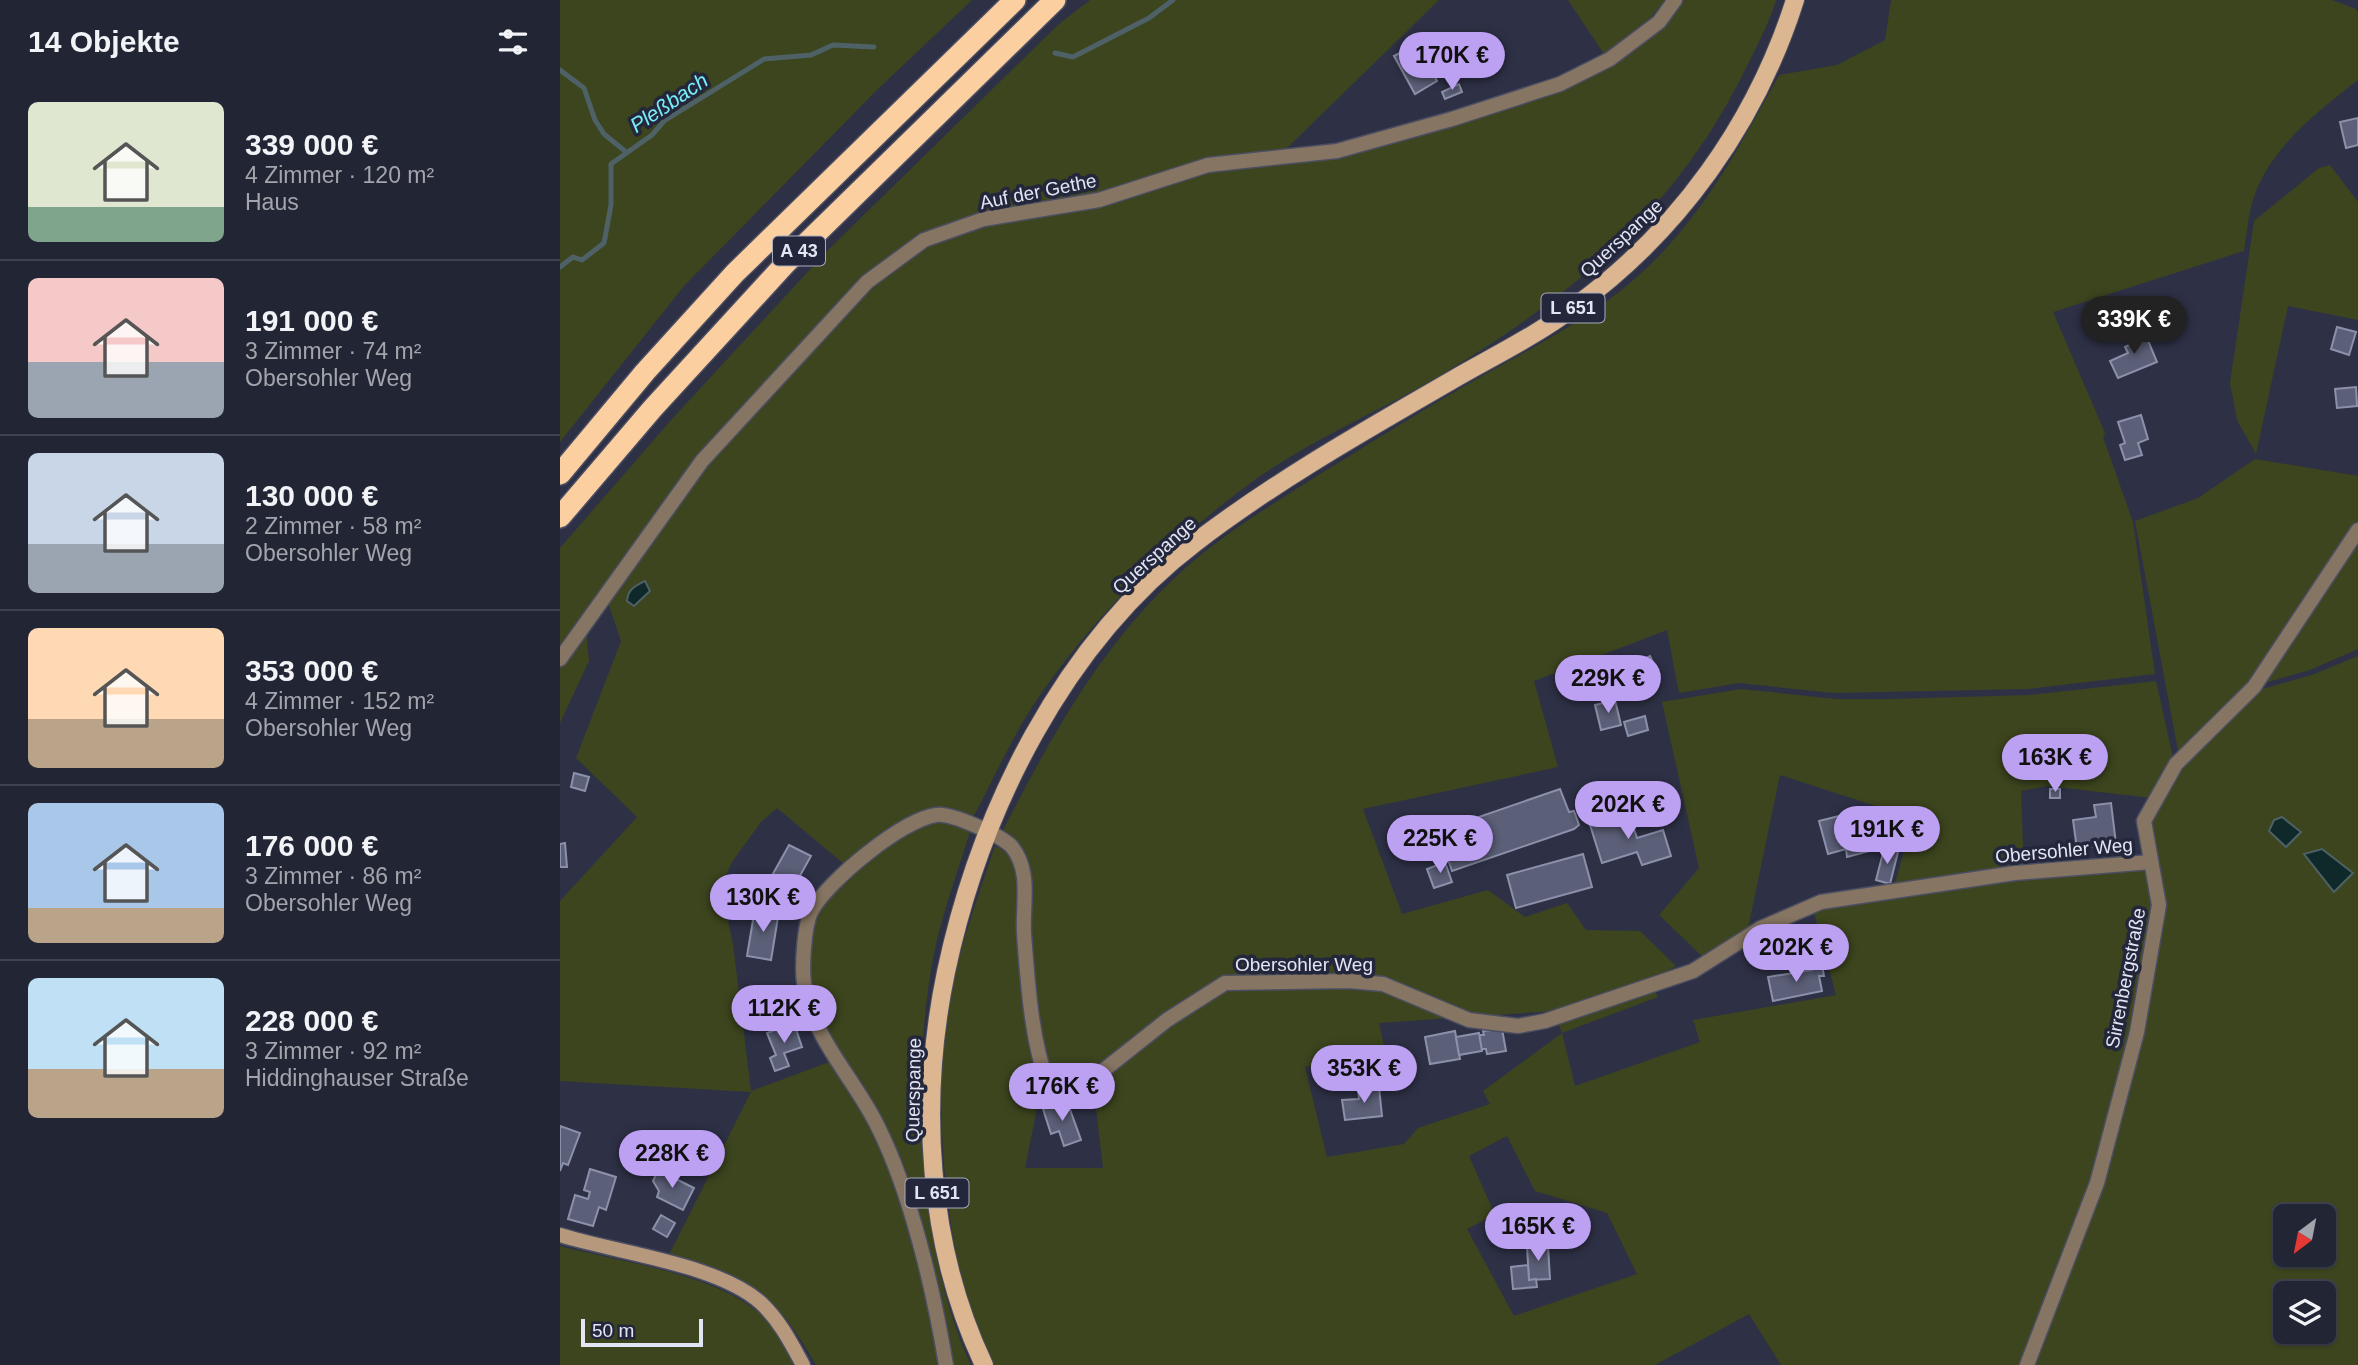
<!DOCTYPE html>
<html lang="de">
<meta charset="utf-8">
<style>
:root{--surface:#222534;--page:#2e3140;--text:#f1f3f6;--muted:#a2a5ac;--line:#3f424f;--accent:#bca0f2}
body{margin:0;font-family:Helvetica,sans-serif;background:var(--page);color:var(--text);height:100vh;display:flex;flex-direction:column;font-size:26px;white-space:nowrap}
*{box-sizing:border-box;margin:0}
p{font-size:23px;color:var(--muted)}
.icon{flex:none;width:38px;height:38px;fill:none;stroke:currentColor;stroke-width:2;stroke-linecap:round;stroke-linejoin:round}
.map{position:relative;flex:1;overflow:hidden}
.sheet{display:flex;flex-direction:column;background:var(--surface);width:560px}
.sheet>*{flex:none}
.needle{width:46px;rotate:212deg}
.buttons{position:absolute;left:1713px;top:1204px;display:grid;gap:14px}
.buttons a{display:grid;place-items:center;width:63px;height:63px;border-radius:10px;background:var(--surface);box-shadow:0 2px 5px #0004,0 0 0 2px var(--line);font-size:35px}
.scale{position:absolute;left:21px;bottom:18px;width:122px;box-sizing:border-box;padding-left:7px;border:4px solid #e2e5f3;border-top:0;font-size:19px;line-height:24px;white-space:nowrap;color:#e2e5f3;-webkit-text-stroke:5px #24273b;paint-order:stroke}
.price{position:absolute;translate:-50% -60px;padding:0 16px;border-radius:24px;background:var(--accent);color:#111;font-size:23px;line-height:46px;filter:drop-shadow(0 2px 4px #0008)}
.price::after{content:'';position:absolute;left:50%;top:42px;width:21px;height:16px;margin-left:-10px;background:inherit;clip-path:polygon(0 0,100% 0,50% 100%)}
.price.on{background:#222;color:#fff}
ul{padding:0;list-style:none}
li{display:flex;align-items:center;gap:21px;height:175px;padding:0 28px}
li+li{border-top:2px solid var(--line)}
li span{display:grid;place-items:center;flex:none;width:196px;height:140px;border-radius:10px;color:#555}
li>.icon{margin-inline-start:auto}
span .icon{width:84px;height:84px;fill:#fffc;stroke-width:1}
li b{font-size:30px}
h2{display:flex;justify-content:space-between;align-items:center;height:84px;padding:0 28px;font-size:30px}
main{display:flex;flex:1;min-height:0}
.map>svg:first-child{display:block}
.green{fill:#3c451e;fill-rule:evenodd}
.water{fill:#0f282a;stroke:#4e6166;stroke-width:2}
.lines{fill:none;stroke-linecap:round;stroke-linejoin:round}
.stream{stroke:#4e6166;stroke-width:5}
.building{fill:#5b5f77;stroke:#8c91ab;stroke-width:2}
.street-casing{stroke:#4b4e62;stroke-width:17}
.secondary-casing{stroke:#4b4e62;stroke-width:17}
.primary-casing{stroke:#4b4e62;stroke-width:20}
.highway-casing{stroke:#4b4e62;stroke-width:24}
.street{stroke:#867562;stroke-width:14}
.secondary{stroke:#b6997c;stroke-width:14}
.primary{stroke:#dbb690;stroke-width:18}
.highway{stroke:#fccfa1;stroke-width:21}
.labels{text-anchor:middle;stroke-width:7;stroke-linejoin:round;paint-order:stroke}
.shield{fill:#24273b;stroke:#a9acbc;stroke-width:2}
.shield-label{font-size:18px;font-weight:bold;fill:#e2e5f3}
.street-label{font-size:19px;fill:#e2e5f3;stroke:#24273b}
.water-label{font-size:21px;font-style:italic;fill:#77eef7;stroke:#24273b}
</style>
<main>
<section class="sheet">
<h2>14 Objekte<svg class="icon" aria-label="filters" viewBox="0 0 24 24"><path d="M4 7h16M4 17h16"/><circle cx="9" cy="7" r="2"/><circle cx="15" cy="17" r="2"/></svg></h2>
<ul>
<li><span style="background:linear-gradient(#dfe7d0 75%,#7fa58c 0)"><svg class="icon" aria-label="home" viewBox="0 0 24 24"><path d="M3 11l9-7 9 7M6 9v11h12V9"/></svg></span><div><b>339 000 €</b><p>4 Zimmer · 120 m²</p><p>Haus</p></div></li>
<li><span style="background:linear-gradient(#f6c9c9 60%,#9aa5b1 0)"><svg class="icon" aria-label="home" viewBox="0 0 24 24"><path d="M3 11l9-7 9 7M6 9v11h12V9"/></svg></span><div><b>191 000 €</b><p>3 Zimmer · 74 m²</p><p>Obersohler Weg</p></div></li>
<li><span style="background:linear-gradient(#c9d6e8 65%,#9aa5b1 0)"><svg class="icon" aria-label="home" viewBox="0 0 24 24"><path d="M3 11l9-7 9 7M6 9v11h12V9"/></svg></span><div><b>130 000 €</b><p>2 Zimmer · 58 m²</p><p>Obersohler Weg</p></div></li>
<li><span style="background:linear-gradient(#ffd9b3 65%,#b9a48a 0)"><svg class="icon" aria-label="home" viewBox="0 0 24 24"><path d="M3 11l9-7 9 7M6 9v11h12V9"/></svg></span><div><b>353 000 €</b><p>4 Zimmer · 152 m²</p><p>Obersohler Weg</p></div></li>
<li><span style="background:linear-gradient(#a9c7e8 75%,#b9a48a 0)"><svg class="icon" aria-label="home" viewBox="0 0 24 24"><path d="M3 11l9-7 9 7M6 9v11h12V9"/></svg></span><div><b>176 000 €</b><p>3 Zimmer · 86 m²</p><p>Obersohler Weg</p></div></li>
<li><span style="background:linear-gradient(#bfe0f5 65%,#b9a48a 0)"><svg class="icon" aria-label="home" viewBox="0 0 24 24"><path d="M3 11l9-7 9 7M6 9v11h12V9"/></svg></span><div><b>228 000 €</b><p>3 Zimmer · 92 m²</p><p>Hiddinghauser Straße</p></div></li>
</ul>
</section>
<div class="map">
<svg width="1798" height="1365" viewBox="0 0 1798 1365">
<rect width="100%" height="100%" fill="#2e3146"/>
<g class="green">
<polygon points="0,0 412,0 318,89 124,286 0,442"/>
<polygon points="530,0 879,0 723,152 359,236 159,437 25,617 29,661 0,723 0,548 112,419 266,252 499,24"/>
<polygon points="1008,0 1105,0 1091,17 1044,54"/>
<path d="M1120,0h96c-8,27 -22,51 -34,76 -68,135 -173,223 -301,299 -66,39 -139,68 -200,115 -81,62 -147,126 -205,211 -25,37 -43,80 -65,120l-21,-12 -36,10 -70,45 -67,-56 -16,14 -29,40 -11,25 12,57 18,147 81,-30 43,65 23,54 45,185h-127c-43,-74 -64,-89 -147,-110l82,-163 -191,-11v-180l77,-84 -61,-59 45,-117 -14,-41 99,-136 97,-108 70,-69 54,-42 58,-22 224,-55 129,-14 222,-67z"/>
<path d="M1331,0h441l24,9 2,5v66c-40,31 -87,67 -104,117 -6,17 -7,37 -10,54l-191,61 52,121 -2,4 30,85 22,152 -127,15 -195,4 -94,-10 -60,10 -12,-63 -133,51 24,86 -195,42 39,105 86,-24 37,27 42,-14 19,27 54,1 36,35 -26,17 8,14 -96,36 13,53 125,-44 -7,-22 143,-25 -23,-86 98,-12 9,-9 230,-24 14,40 -17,-84 30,-51 82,-79 53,-15 46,-19v709h-577l-32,-51 -94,51h-665c-35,-81 -47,-173 -49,-261 0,-19 -3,-39 0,-58 8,-69 32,-135 54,-200 21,9 22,23 26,44l21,193 -17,85h78l-10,-85 -44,-1 -9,-35 -13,-117 3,-43 -5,-34 -24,-19c49,-95 99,-188 179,-261 41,-38 90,-67 137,-97 55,-34 110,-69 167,-101 50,-28 102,-55 146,-92 67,-56 108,-133 149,-208l58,-10 48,-25zM994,1011l8,22 -79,58 7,13 -72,24 -14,16 -77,13 -22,-90 80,-17 -6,-27zM947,1136l28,55 72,22 30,61 -123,42 -47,-87 28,-14 -26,-59zM1726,1216h38v39h-38zM1726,1293h38v39h-38z"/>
<polygon points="1770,165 1798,202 1798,320 1728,306 1696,454 1677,420 1670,383 1694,221 1759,168"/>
<polygon points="1695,459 1798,476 1798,525 1691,685 1619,756 1575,521 1638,498"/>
<polygon points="1798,539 1798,649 1750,670 1701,684"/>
<polygon points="1596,681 1614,762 1592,798 1487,786 1461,791 1464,870 1334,887 1353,818 1220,775 1187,933 1145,959 1099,915 1139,868 1102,702 1181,689 1276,699 1332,699 1470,695"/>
<path d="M388,817l23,11c-11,37 -25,74 -34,112 -28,123 -20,310 34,425h-19l-48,-190 -80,-143 -15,-44 -1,-31 6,-46 35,-38 65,-43z"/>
<path d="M0,1246c60,16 144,26 193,62 20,15 30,36 40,57h-233z"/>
</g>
<g class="water">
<path d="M85,581l5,10 -16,15 -7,-5c1,-12 8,-15 18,-20z"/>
<polygon points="1722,817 1741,832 1726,847 1709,831 1714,820"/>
<polygon points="1762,849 1793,873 1774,892 1744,854"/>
</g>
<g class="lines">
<g class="stream">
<polyline points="495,53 513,57 589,18 613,0"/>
<polyline points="0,70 24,88 35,120 44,134 66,152"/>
<polyline points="0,267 13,257 22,260 44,243 51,205 51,164 92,135 104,121 204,59 251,55 273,45 314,47"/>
</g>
</g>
<g class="building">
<polygon points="857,44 877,81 855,94 834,56"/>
<polygon points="899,84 902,92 885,99 882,92"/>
<polygon points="1798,118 1798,145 1786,148 1780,122"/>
<polygon points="1777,327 1796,332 1789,355 1771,349"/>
<polygon points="1580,331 1583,340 1587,338 1597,362 1558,378 1550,361 1568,353 1565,347 1571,344 1568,337"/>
<polygon points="1796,387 1797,406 1777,408 1775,389"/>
<polygon points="1581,415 1588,439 1578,443 1582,455 1565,460 1560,445 1565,443 1558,422"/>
<polygon points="1090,656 1096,669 1080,676 1078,671 1070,675 1067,667"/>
<polygon points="1055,700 1061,725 1041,730 1035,705"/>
<polygon points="1085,716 1088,730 1068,736 1064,722"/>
<polygon points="14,773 29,777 25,791 11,787"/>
<polygon points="1000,789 1009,812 1014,811 1019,825 1014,829 892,871 878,831"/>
<rect x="1490" y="789" width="10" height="9"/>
<polygon points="1551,803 1556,844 1517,849 1513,820 1536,817 1534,805"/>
<polygon points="1069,813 1077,838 1103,830 1111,856 1082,865 1077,852 1042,863 1030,825"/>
<polygon points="1287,814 1289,822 1309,817 1317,849 1287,857 1286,849 1268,854 1259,821"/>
<polygon points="5,843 7,867 0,867 0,844"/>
<polygon points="229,845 251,856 227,899 205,888"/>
<polygon points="1324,849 1338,852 1330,884 1316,880"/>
<polygon points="1023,854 1032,887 956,908 947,875"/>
<polygon points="885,862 892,882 874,888 867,869"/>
<polygon points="179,902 190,904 188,913 178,911"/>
<polygon points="195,908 219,911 211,960 187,956"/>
<polygon points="1262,965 1264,976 1259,976 1262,991 1213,1001 1208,977 1252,970 1251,967"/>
<polygon points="238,996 244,1015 233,1018 228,999"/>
<polygon points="234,1023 242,1047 224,1053 229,1066 215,1071 210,1058 216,1055 207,1033"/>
<polygon points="942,1029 946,1051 927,1054 926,1049 921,1049 919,1035 924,1035 923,1031"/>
<polygon points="895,1031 900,1059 870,1064 865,1037"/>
<polygon points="919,1033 922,1051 899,1055 896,1037"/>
<polygon points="815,1066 817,1082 802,1084 800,1068"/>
<polygon points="819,1087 822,1116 785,1120 782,1100 799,1099 798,1089"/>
<polygon points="507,1101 521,1140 504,1146 499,1131 491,1134 483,1109"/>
<polygon points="0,1126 20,1133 8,1165 3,1163 0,1171"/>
<polygon points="30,1169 56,1177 46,1210 39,1207 33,1226 8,1219 15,1195 28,1199 30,1192 24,1190"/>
<polygon points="98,1170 134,1188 123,1210 97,1197 99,1191 93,1181"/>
<polygon points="101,1215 115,1223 107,1237 93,1229"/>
<polygon points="988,1246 990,1279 969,1280 967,1247"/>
<polygon points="968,1265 969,1280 976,1279 977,1287 953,1289 951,1267"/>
</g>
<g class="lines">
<defs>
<g id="street">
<polyline points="0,659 142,461 307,282 364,240 424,219 539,200 648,165 777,151 892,119 1000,84 1050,59 1099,22 1115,0"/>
<path d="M386,1365c-12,-73 -35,-172 -68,-238 -23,-48 -63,-85 -73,-139 -4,-16 -1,-64 7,-78 17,-30 90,-90 124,-95 15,-3 66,21 76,32 20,25 10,59 12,87 4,51 7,104 24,151h37l82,-65 58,-37 123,-2 35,3 86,36 49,6 27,-5 148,-50 68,-43 60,-26 194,-29 136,-11"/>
<polyline points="1467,1365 1537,1183 1577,1032 1599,905 1584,821 1616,764 1694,687 1798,530"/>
</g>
<path id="secondary" d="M0,1235c57,18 158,29 201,68 19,18 30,40 42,62"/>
<path id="primary" d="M424,1365c-57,-120 -65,-264 -38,-393 34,-161 117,-329 250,-430 81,-62 170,-112 258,-163 40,-23 83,-44 120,-72 104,-75 182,-184 221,-307"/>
<g id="highway">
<polyline points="0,474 85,372 175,273 455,0"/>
<polyline points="0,517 93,408 226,263 495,0"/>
</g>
</defs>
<use href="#street" class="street-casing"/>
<use href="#secondary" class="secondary-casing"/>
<use href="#primary" class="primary-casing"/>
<use href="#highway" class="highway-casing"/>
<use href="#street" class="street"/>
<use href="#secondary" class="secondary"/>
<use href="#primary" class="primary"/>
<use href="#highway" class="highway"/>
</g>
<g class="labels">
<g class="shield">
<rect x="213" y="236.5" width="52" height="29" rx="5"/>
<rect x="981.5" y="293.5" width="63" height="29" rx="5"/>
<rect x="345.5" y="1178.5" width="63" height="29" rx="5"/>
</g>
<g class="shield-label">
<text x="239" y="257">A 43</text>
<text x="1013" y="314">L 651</text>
<text x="377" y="1199">L 651</text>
</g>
<g class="street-label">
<text transform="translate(478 191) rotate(-11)" y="7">Auf der Gethe</text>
<text transform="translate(1061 238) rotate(-43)" y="7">Querspange</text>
<text transform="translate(594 555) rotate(-42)" y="7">Querspange</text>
<text transform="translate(1504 850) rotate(-5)" y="7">Obersohler Weg</text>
<text x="744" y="971">Obersohler Weg</text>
<text transform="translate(1565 978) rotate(-79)" y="7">Sirrenbergstraße</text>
<text transform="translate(353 1090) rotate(-89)" y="7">Querspange</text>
</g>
<g class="water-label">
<text transform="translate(109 103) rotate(-34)" y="7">Pleßbach</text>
</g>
</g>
</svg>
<div class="buttons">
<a><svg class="needle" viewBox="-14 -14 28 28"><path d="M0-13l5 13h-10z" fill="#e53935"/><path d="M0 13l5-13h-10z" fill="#a2a5ac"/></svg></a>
<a><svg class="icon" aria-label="layers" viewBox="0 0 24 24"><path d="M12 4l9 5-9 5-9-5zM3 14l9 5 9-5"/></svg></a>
</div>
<div class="scale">50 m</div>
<b class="price" style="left:892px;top:92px">170K €</b>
<b class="price on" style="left:1574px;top:356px">339K €</b>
<b class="price" style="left:1048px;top:715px">229K €</b>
<b class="price" style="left:1495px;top:794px">163K €</b>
<b class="price" style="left:1068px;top:841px">202K €</b>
<b class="price" style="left:1327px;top:866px">191K €</b>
<b class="price" style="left:880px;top:875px">225K €</b>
<b class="price" style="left:203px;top:934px">130K €</b>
<b class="price" style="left:1236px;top:984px">202K €</b>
<b class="price" style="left:224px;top:1045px">112K €</b>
<b class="price" style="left:804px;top:1105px">353K €</b>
<b class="price" style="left:502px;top:1123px">176K €</b>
<b class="price" style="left:112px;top:1190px">228K €</b>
<b class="price" style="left:978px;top:1263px">165K €</b>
</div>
</main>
